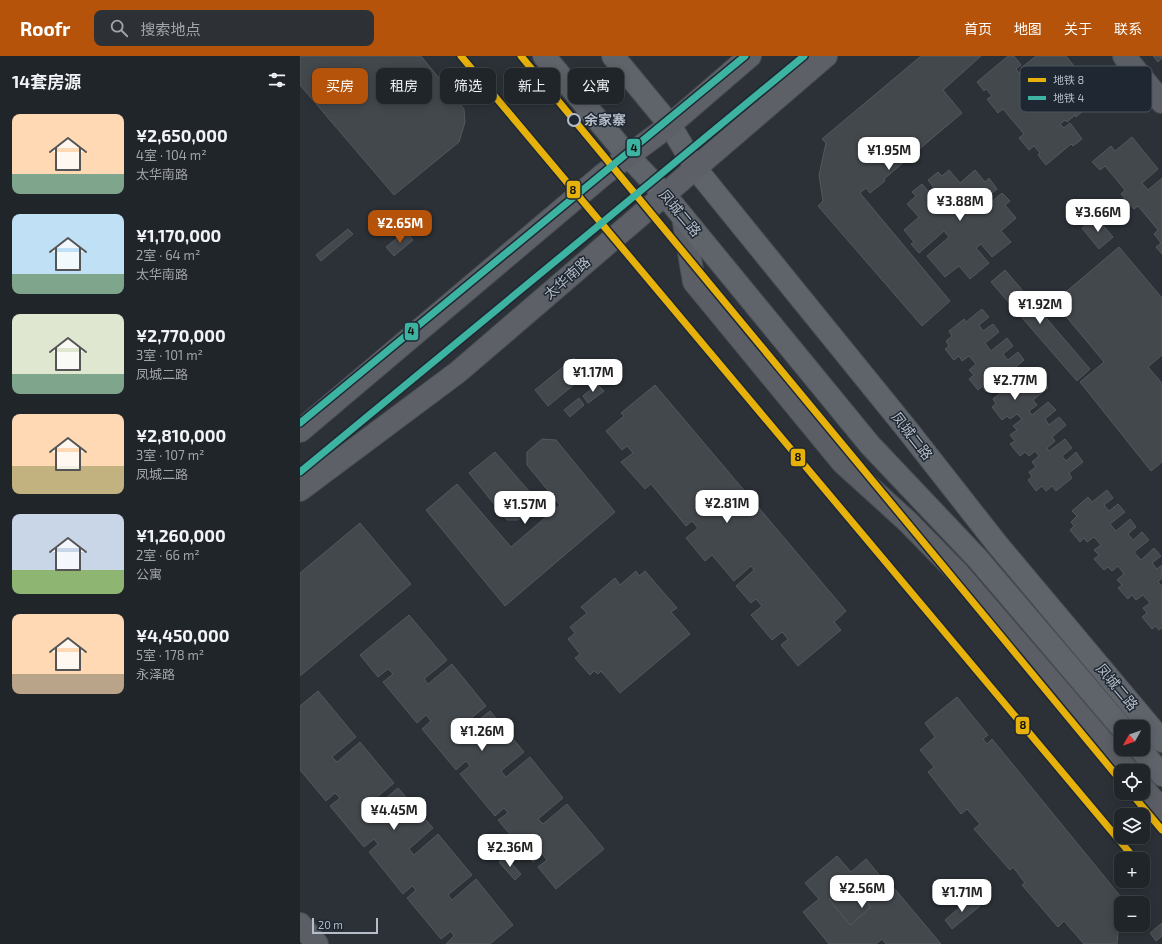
<!DOCTYPE html>
<html lang="zh">
<meta charset="utf-8">
<style>
:root{--surface:#202529;--page:#2d3135;--text:#f1f3f6;--muted:#a2a5a8;--line:#3d4246;--accent:#b45309}
body{margin:0;font-family:"Exo 2","Noto Sans SC",sans-serif;background:var(--page);color:var(--text);height:100vh;display:flex;flex-direction:column;font-size:15px;white-space:nowrap}
*{box-sizing:border-box;margin:0}
p{font-size:13px;color:var(--muted)}
.icon{flex:none;width:22px;height:22px;fill:none;stroke:currentColor;stroke-width:2;stroke-linecap:round;stroke-linejoin:round}
.map{position:relative;flex:1;overflow:hidden}
.drawer{display:flex;flex-direction:column;background:var(--surface);width:300px}
.drawer>*{flex:none}
.hud{position:absolute;left:12px;top:12px;width:380px;height:36px;display:flex;gap:8px}
.needle{width:26px;rotate:230deg}
.tools{position:absolute;left:814px;top:664px;display:grid;gap:8px}
.tools a{display:grid;place-items:center;width:36px;height:36px;border-radius:8px;background:var(--surface);box-shadow:0 2px 10px #0003,0 0 0 1px var(--line);font-size:20px}
.scale{position:absolute;left:12px;bottom:10px;width:66px;box-sizing:border-box;padding-left:4px;border:2px solid #b5bdc8;border-top:0;font-size:11px;line-height:14px;white-space:nowrap;color:#b5bdc8;-webkit-text-stroke:3px #1e2732;paint-order:stroke}
.price{position:absolute;translate:-50% -34px;padding:0 9px;border-radius:8px;background:#fff;color:#222;font-size:13px;line-height:26px;filter:drop-shadow(0 1px 2px #0008)}
.price::after{content:'';position:absolute;left:50%;top:24px;width:12px;height:9px;margin-left:-6px;background:inherit;clip-path:polygon(0 0,100% 0,50% 100%)}
.price.current{background:var(--accent);color:#fff}
ul{padding:0;list-style:none}
li{display:flex;align-items:center;gap:12px;height:100px;padding:0 12px}
li span{display:grid;place-items:center;flex:none;width:112px;height:80px;border-radius:8px;color:#555}
li>.icon{margin-inline-start:auto}
span .icon{width:48px;height:48px;fill:#fffc;stroke-width:1}
li b{font-size:17px}
h2{display:flex;justify-content:space-between;align-items:center;height:48px;padding:0 12px;font-size:17px}
.tag{padding:0 14px;border-radius:8px;background:var(--surface);box-shadow:0 2px 10px #0003,0 0 0 1px var(--line);font-size:14px;line-height:36px}
.tag.current{background:var(--accent);color:#fff}
header{display:flex;align-items:center;gap:24px;box-sizing:border-box;height:56px;padding:0 20px;background:var(--accent);color:#fff}
header strong{font-size:19px}
nav{display:flex;gap:22px;margin-inline-start:auto;font-size:14px}
.search{width:280px;height:36px;background:var(--page);display:flex;align-items:center;gap:10px;box-sizing:border-box;padding:0 14px;border-radius:8px;color:var(--muted);font-size:15px}
main{display:flex;flex:1;min-height:0}
.map>svg:first-child{display:block}
.building{fill:#43484d;stroke:#53585f;fill-rule:evenodd}
.lines{fill:none;stroke-linecap:round;stroke-linejoin:round}
.minor-casing{stroke:#484d52;stroke-width:24}
.secondary-casing{stroke:#484d52;stroke-width:24}
.primary-casing{stroke:#484d54;stroke-width:24}
.minor{stroke:#5b5f65;stroke-width:22}
.secondary{stroke:#5f636a;stroke-width:22}
.primary{stroke:#5d6167;stroke-width:22}
.metro-1-casing{stroke:#1e2732;stroke-width:10}
.metro-2-casing{stroke:#1e2732;stroke-width:10}
.metro-1{stroke:#e6b10b;stroke-width:7}
.metro-2{stroke:#3db3a2;stroke-width:7}
.stop-dot{fill:#1e2732;stroke:#b5bdc8;stroke-width:2}
.labels{text-anchor:middle;stroke-width:3;stroke-linejoin:round;paint-order:stroke}
.stop-label{font-size:14px;font-weight:bold;fill:#b5bdc8;stroke:#1e2732;text-anchor:start}
.street-label{font-size:14px;fill:#b5bdc8;stroke:#1e2732}
.key{fill:#1e2732;stroke:#4b545f;stroke-width:1}
.key-label{font-size:11px;fill:#b5bdc8}
.line-badge{stroke:#1e2732;stroke-width:1.5}
.pale-badge-label{font-size:11px;text-anchor:middle;font-weight:bold;fill:#111}
</style>
<header>
<strong>Roofr</strong>
<div class="search"><svg class="icon" aria-label="search" viewBox="0 0 24 24"><circle cx="10" cy="10" r="6"/><path d="M15 15l6 6"/></svg>搜索地点</div>
<nav><a>首页</a><a>地图</a><a>关于</a><a>联系</a></nav>
</header>
<main>
<section class="drawer">
<h2>14套房源<svg class="icon" aria-label="filters" viewBox="0 0 24 24"><path d="M4 7h16M4 17h16"/><circle cx="9" cy="7" r="2"/><circle cx="15" cy="17" r="2"/></svg></h2>
<ul>
<li><span style="background:linear-gradient(#ffd9b3 75%,#7fa58c 0)"><svg class="icon" aria-label="home" viewBox="0 0 24 24"><path d="M3 11l9-7 9 7M6 9v11h12V9"/></svg></span><div><b>¥2,650,000</b><p>4室 · 104 m²</p><p>太华南路</p></div></li>
<li><span style="background:linear-gradient(#bfe0f5 75%,#7fa58c 0)"><svg class="icon" aria-label="home" viewBox="0 0 24 24"><path d="M3 11l9-7 9 7M6 9v11h12V9"/></svg></span><div><b>¥1,170,000</b><p>2室 · 64 m²</p><p>太华南路</p></div></li>
<li><span style="background:linear-gradient(#dfe7d0 75%,#7fa58c 0)"><svg class="icon" aria-label="home" viewBox="0 0 24 24"><path d="M3 11l9-7 9 7M6 9v11h12V9"/></svg></span><div><b>¥2,770,000</b><p>3室 · 101 m²</p><p>凤城二路</p></div></li>
<li><span style="background:linear-gradient(#ffd9b3 65%,#c2b280 0)"><svg class="icon" aria-label="home" viewBox="0 0 24 24"><path d="M3 11l9-7 9 7M6 9v11h12V9"/></svg></span><div><b>¥2,810,000</b><p>3室 · 107 m²</p><p>凤城二路</p></div></li>
<li><span style="background:linear-gradient(#c9d6e8 70%,#8fb573 0)"><svg class="icon" aria-label="home" viewBox="0 0 24 24"><path d="M3 11l9-7 9 7M6 9v11h12V9"/></svg></span><div><b>¥1,260,000</b><p>2室 · 66 m²</p><p>公寓</p></div></li>
<li><span style="background:linear-gradient(#ffd9b3 75%,#b9a48a 0)"><svg class="icon" aria-label="home" viewBox="0 0 24 24"><path d="M3 11l9-7 9 7M6 9v11h12V9"/></svg></span><div><b>¥4,450,000</b><p>5室 · 178 m²</p><p>永泽路</p></div></li>
</ul>
</section>
<div class="map">
<svg width="862" height="888" viewBox="0 0 862 888">
<rect width="100%" height="100%" fill="#2b3137"/>
<g class="building">
<polygon points="0,0 121,0 164,53 165,66 159,86 94,139 0,29"/>
<polygon points="621,0 681,0 643,34 662,57 584,123 585,125 570,137 566,132 560,137 650,245 622,270 518,150 523,145 519,119 526,87 522,83"/>
<polygon points="708,0 714,0 721,9 716,13 719,17 723,14 721,12 736,0 766,0 774,10 752,27 759,35 781,16 802,42 793,50 791,48 776,61 775,59 767,66 765,64 760,68 764,72 770,67 782,83 773,90 771,88 746,109 738,99 740,97 734,90 729,94 719,82 724,78 703,53 698,57 687,43 692,40 686,33 684,35 677,26"/>
<polygon points="853,0 862,0 862,2 858,6"/>
<polygon points="832,81 858,113 842,127 848,134 862,122 862,198 856,191 861,187 854,178 858,174 838,150 834,153 821,138 825,134 805,110 800,114 792,106 811,90 815,95"/>
<polygon points="649,114 660,127 675,114 685,126 689,122 697,133 672,154 676,159 702,137 710,145 705,149 716,162 701,175 711,186 692,201 681,188 676,192 689,207 670,223 659,210 645,221 627,200 649,181 644,175 619,197 611,188 614,186 604,174 619,161 607,148 616,140 612,136 622,128 637,146 642,142 628,124 638,116 642,120"/>
<polygon points="796,161 813,181 799,193 782,172"/>
<polygon points="48,173 53,178 21,205 16,199"/>
<polygon points="106,175 113,184 94,200 86,191"/>
<polygon points="819,191 862,242 862,299 848,311 862,327 862,406 851,415 780,326 804,306 754,246"/>
<polygon points="705,214 790,313 777,325 691,226"/>
<polygon points="682,253 689,261 679,269 683,275 693,268 699,276 685,287 691,295 707,282 713,290 703,298 708,304 718,296 724,304 709,317 715,324 730,311 736,319 726,327 731,333 742,325 748,332 733,344 737,349 729,355 732,359 748,346 756,354 745,363 749,369 759,361 766,369 752,381 755,385 747,392 749,395 765,383 772,392 762,400 766,405 776,396 783,406 769,417 772,422 756,435 752,430 746,435 742,430 736,435 728,424 732,421 729,416 736,411 732,406 739,400 735,395 729,400 725,396 720,400 710,388 715,385 710,379 717,374 713,370 722,363 717,358 710,363 707,360 702,364 692,351 696,348 693,343 700,337 693,329 686,336 682,330 678,334 669,323 674,319 669,314 676,308 669,300 662,305 659,300 654,304 645,293 649,290 646,285 652,280 649,275 664,263 666,266"/>
<polygon points="274,302 287,318 248,350 235,334"/>
<polygon points="297,328 304,335 288,347 283,340"/>
<polygon points="355,329 546,555 534,566 541,574 498,610 481,589 488,583 482,576 472,584 451,559 462,550 456,543 451,547 436,530 454,514 451,510 434,525 412,499 405,505 386,482 398,472 392,465 386,470 351,428 345,433 321,406 333,397 327,390 322,394 306,375 324,360 321,357"/>
<polygon points="279,342 284,349 270,361 264,354"/>
<polygon points="242,383 256,384 315,456 205,550 126,454 157,428 211,491 260,449 227,409 227,396"/>
<polygon points="195,396 234,441 232,453 218,464 207,464 169,417"/>
<polygon points="807,434 813,442 804,449 809,455 818,448 825,456 810,468 816,475 830,463 836,471 828,478 833,484 842,476 849,484 834,496 841,504 854,492 861,500 852,507 857,513 862,509 862,522 858,526 862,530 862,572 859,574 856,570 852,573 842,561 847,557 843,552 850,547 843,539 836,544 832,539 828,543 818,532 822,529 817,524 824,518 818,510 812,515 808,511 804,514 794,503 799,499 794,494 801,489 794,481 787,486 784,482 780,486 770,474 774,470 771,466 777,460 772,455 788,441 792,446"/>
<polygon points="60,467 111,528 0,620 0,517"/>
<polygon points="336,515 339,520 345,515 377,552 371,556 390,578 320,637 301,615 298,618 294,615 290,619 275,602 280,598 268,583 275,577 270,571 287,557 281,551 315,522 320,529"/>
<polygon points="109,559 147,604 124,623 128,628 152,608 186,650 163,669 166,674 190,655 224,696 201,715 206,721 230,701 263,742 238,763 243,768 267,748 304,793 256,833 238,811 247,804 242,798 233,806 198,764 208,757 204,752 195,760 160,718 170,710 166,705 156,714 122,673 131,665 126,659 117,667 83,626 93,618 88,613 78,621 60,599"/>
<polygon points="18,635 56,681 32,701 37,706 60,686 94,727 71,746 75,751 98,732 133,772 109,793 114,799 138,778 172,819 148,839 152,844 176,823 213,869 190,888 146,888 154,880 151,875 141,883 107,842 116,834 112,830 103,838 69,796 78,788 74,783 64,791 30,750 40,742 35,737 26,745 0,714 0,650"/>
<polygon points="657,641 688,679 683,683 687,688 692,683 821,841 817,888 784,888 764,865 758,871 722,829 725,827 713,811 710,814 674,773 680,768 667,753 661,758 628,716 634,711 620,694 635,681 625,667"/>
<polygon points="205,800 221,818 215,824 199,806"/>
<path d="M537,800l14,16 15,-13 26,31 2,-2 47,56h-55l-4,-5 -6,5h-47l-26,-32 16,-13 -14,-16zM550,825l21,26 -21,18 -21,-26z"/>
<polygon points="550,825 571,851 550,869 529,843"/>
<polygon points="672,841 680,850 652,873 645,864"/>
<polygon points="862,867 862,880 856,885 850,877"/>
</g>
<g class="lines">
<defs>
<g id="minor">
<polyline points="824,0 862,46"/>
<polyline points="383,161 394,226 542,406 607,465 658,517 828,715"/>
<polyline points="843,732 862,754"/>
<polyline points="0,868 17,888"/>
</g>
<g id="secondary">
<polyline points="244,0 328,100 365,139 570,389 677,502 821,671"/>
<polyline points="313,0 370,69 396,113 606,372 697,488 862,685"/>
<polyline points="840,693 862,719"/>
</g>
<g id="primary">
<polyline points="0,375 304,118 370,69 450,0"/>
<polyline points="0,434 158,316 526,0"/>
</g>
</defs>
<use href="#minor" class="minor-casing"/>
<use href="#secondary" class="secondary-casing"/>
<use href="#primary" class="primary-casing"/>
<use href="#minor" class="minor"/>
<use href="#secondary" class="secondary"/>
<use href="#primary" class="primary"/>
<defs>
<g id="metro-1">
<polyline points="161,0 835,803"/>
<polyline points="221,0 821,725"/>
<polyline points="831,737 862,774"/>
</g>
<g id="metro-2">
<polyline points="0,367 445,0"/>
<polyline points="0,416 504,0"/>
</g>
</defs>
<use href="#metro-1" class="metro-1-casing"/>
<use href="#metro-2" class="metro-2-casing"/>
<use href="#metro-1" class="metro-1"/>
<use href="#metro-2" class="metro-2"/>
</g>
<circle class="stop-dot" cx="274" cy="64" r="6"/>
<g class="labels">
<g class="stop-label">
<text x="284" y="69">余家寨</text>
</g>
<g class="street-label">
<text transform="translate(380 157) rotate(50)" y="5">凤城二路</text>
<text transform="translate(267 222) rotate(-41)" y="5">太华南路</text>
<text transform="translate(612 380) rotate(52)" y="5">凤城二路</text>
<text transform="translate(817 631) rotate(50)" y="5">凤城二路</text>
</g>
</g>
<rect x="720" y="10" width="132" height="46" rx="6" class="key"/>
<rect x="728" y="22" width="18" height="4" fill="#e6b10b"/>
<rect x="728" y="40" width="18" height="4" fill="#3db3a2"/>
<g class="key-label">
<text x="753" y="28">地铁 8</text>
<text x="753" y="46">地铁 4</text>
</g>
<g class="line-badge">
<rect x="326" y="82" width="15" height="19" rx="4" fill="#3db3a2"/>
<rect x="266" y="124" width="15" height="19" rx="4" fill="#e6b10b"/>
<rect x="104" y="266" width="15" height="19" rx="4" fill="#3db3a2"/>
<rect x="490" y="392" width="16" height="19" rx="4" fill="#e6b10b"/>
<rect x="715" y="660" width="15" height="19" rx="4" fill="#e6b10b"/>
</g>
<g class="pale-badge-label">
<text x="334" y="96">4</text>
<text x="273" y="138">8</text>
<text x="111" y="279">4</text>
<text x="498" y="405">8</text>
<text x="723" y="673">8</text>
</g>
</svg>
<div class="tools">
<a><svg class="needle" viewBox="-14 -14 28 28"><path d="M0-13l5 13h-10z" fill="#e53935"/><path d="M0 13l5-13h-10z" fill="#a2a5a8"/></svg></a>
<a><svg class="icon" aria-label="locate" viewBox="0 0 24 24"><circle cx="12" cy="12" r="6"/><path d="M12 2v4M12 18v4M2 12h4M18 12h4"/></svg></a>
<a><svg class="icon" aria-label="layers" viewBox="0 0 24 24"><path d="M12 4l9 5-9 5-9-5zM3 14l9 5 9-5"/></svg></a>
<a>+</a>
<a>−</a>
</div>
<div class="scale">20 m</div>
<b class="price" style="left:589px;top:115px">¥1.95M</b>
<b class="price" style="left:660px;top:166px">¥3.88M</b>
<b class="price" style="left:798px;top:177px">¥3.66M</b>
<b class="price current" style="left:100px;top:188px">¥2.65M</b>
<b class="price" style="left:740px;top:269px">¥1.92M</b>
<b class="price" style="left:293px;top:337px">¥1.17M</b>
<b class="price" style="left:715px;top:345px">¥2.77M</b>
<b class="price" style="left:427px;top:468px">¥2.81M</b>
<b class="price" style="left:225px;top:469px">¥1.57M</b>
<b class="price" style="left:182px;top:696px">¥1.26M</b>
<b class="price" style="left:94px;top:775px">¥4.45M</b>
<b class="price" style="left:210px;top:812px">¥2.36M</b>
<b class="price" style="left:562px;top:853px">¥2.56M</b>
<b class="price" style="left:662px;top:857px">¥1.71M</b>
<div class="hud">
<a class="tag current">买房</a>
<a class="tag">租房</a>
<a class="tag">筛选</a>
<a class="tag">新上</a>
<a class="tag">公寓</a>
</div>
</div>
</main>
